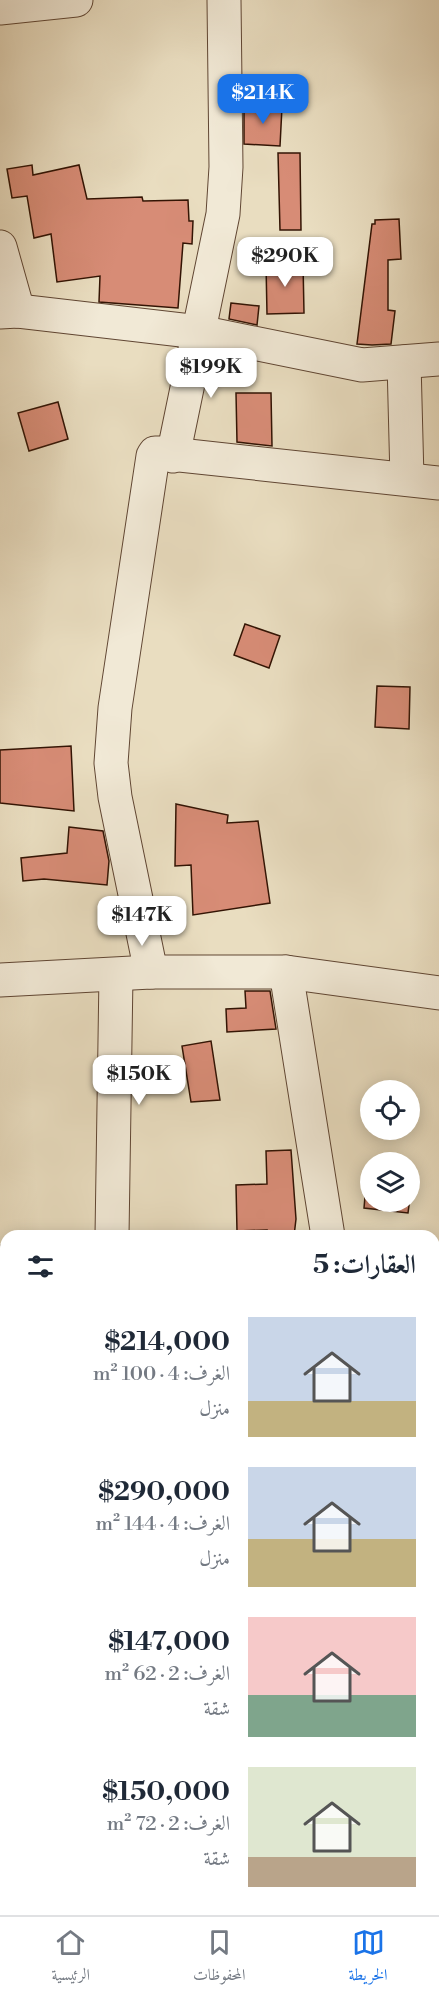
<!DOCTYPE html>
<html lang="ar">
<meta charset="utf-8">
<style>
:root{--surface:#fff;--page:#f6f6f7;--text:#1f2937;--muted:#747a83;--line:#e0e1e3;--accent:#1a73e8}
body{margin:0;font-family:"Libre Bodoni",Amiri,serif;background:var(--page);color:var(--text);direction:rtl;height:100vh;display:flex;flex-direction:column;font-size:22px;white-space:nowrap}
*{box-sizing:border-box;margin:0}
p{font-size:20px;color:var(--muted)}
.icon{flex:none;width:33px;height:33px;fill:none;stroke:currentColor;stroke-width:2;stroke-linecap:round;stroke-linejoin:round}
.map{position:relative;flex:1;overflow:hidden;direction:ltr}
.details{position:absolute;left:0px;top:1230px;width:440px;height:686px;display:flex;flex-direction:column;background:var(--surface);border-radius:18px 18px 0 0;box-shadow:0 3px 15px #0003;direction:rtl}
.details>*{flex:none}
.controls{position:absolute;left:360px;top:1080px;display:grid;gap:12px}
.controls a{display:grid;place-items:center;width:60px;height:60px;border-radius:50%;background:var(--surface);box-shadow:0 3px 15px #0003;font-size:30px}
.price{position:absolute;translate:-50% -51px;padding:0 14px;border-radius:12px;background:#fff;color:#222;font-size:20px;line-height:39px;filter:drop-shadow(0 2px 3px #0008)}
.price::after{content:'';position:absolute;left:50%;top:36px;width:18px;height:14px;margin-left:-9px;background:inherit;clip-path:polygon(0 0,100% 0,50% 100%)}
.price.selected{background:var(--accent);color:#fff}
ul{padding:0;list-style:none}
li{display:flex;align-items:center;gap:18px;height:150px;padding:0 24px}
li span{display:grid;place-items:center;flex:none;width:168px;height:120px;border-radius:0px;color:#555}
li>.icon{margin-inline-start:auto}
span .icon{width:72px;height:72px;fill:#fffc;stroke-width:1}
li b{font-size:26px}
h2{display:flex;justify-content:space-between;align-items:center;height:72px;padding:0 24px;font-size:26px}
.tab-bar{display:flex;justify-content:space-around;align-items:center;height:84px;border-top:2px solid var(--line);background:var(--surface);font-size:16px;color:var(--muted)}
.tab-bar a{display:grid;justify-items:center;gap:3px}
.tab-bar .selected{color:var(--accent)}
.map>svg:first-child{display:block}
.building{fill:#d78c76;stroke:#331404;stroke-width:1.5}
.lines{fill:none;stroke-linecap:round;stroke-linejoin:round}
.minor-casing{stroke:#604633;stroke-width:35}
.minor{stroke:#f1e9d6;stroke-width:33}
</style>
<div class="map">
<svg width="439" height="1915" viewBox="0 0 439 1915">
<rect width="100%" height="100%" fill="#e9ddc0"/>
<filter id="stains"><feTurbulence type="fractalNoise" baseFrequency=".00333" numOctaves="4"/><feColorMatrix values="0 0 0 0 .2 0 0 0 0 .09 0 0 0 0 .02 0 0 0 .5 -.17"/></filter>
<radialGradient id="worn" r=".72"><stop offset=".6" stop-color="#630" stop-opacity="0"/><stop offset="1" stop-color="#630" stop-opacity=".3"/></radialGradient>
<g class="building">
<polygon points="244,105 282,107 280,146 244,144"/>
<polygon points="278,153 300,153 301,230 280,230"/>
<polygon points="32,165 33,175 79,165 87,199 142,197 143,201 188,200 189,221 193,221 192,244 183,243 178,308 99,302 100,276 57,282 51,234 34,238 27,196 12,198 7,169"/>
<polygon points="399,219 401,259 388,260 388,310 395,311 391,344 372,345 357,344 372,224 375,224 375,220"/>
<polygon points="303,263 304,313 267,314 266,264"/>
<polygon points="231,303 259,306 257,325 229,319"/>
<polygon points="236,393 271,393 272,446 237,442"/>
<polygon points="58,402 68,439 29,451 18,413"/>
<polygon points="245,624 280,636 269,668 234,655"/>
<polygon points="377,686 410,687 409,729 375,727"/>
<polygon points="71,746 74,811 0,803 0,750"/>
<polygon points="176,804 228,815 227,823 258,821 270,903 193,915 191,865 175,866"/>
<polygon points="69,827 103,831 109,861 107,885 44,879 23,881 21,858 67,853"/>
<polygon points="245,991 270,991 276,1029 227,1032 226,1009 246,1008"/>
<polygon points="211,1041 220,1100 191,1102 182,1046"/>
<polygon points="291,1150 296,1219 294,1236 266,1236 267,1230 237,1231 236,1185 267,1184 266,1151"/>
<polygon points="366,1185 370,1186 370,1202 410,1202 410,1190 411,1190 408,1213 364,1208"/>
</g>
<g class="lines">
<defs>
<g id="minor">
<polyline points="0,8 76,0"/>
<polyline points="0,247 18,311"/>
<polyline points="0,312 18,311 199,332 362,365 439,359"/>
<polyline points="404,362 407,479"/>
<polyline points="173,456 223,214 226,167 224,0"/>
<polyline points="151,972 115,797 111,763 115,708 153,456 155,453 161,453 439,483"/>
<polyline points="286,972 328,1236"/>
<polyline points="0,980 151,972 286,972 439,993"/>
<polyline points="112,1236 116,975"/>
<polyline points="0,1262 6,1263"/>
<polyline points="434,1349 439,1351"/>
<polyline points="0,1449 6,1448"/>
<polyline points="434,1453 439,1447"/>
<polyline points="0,1741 6,1742"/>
<polyline points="434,1811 439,1869"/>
<polyline points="286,1910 287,1915"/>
</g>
</defs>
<use href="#minor" class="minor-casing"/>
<use href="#minor" class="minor"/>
</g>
<rect width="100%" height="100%" filter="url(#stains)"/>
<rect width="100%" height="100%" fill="url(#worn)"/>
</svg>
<div class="controls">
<a><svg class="icon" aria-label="locate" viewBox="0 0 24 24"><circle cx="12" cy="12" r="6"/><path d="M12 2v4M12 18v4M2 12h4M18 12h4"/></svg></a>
<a><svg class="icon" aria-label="layers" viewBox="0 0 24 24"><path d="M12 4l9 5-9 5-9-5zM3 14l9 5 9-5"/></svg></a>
</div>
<b class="price selected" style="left:263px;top:125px">$214K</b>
<b class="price" style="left:285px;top:288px">$290K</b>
<b class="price" style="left:211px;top:399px">$199K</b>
<b class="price" style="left:142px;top:947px">$147K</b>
<b class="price" style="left:139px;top:1106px">$150K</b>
<section class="details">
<h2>العقارات: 5<svg class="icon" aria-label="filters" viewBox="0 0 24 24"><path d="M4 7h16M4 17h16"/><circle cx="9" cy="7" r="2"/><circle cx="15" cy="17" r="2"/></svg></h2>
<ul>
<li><span style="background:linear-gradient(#c9d6e8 70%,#c2b280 0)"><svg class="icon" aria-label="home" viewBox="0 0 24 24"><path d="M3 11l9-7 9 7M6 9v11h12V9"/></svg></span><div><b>$214,000</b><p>الغرف: 4 · 100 m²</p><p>منزل</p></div></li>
<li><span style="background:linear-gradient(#c9d6e8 60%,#c2b280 0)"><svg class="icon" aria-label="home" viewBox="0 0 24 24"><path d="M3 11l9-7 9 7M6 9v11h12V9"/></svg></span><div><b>$290,000</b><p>الغرف: 4 · 144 m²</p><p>منزل</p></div></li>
<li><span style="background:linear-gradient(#f6c9c9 65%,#7fa58c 0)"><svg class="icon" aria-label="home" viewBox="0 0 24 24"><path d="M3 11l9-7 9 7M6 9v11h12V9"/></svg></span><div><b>$147,000</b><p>الغرف: 2 · 62 m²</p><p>شقة</p></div></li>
<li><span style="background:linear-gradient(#dfe7d0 75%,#b9a48a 0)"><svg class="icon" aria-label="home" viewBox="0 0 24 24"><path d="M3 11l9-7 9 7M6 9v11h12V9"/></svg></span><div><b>$150,000</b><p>الغرف: 2 · 72 m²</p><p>شقة</p></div></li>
</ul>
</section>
</div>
<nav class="tab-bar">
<a class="selected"><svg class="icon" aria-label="map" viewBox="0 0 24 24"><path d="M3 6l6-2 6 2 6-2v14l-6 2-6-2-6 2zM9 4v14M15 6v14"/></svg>الخريطة</a>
<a><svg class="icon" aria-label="saved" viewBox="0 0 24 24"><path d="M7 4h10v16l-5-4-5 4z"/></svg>المحفوظات</a>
<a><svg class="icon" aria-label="home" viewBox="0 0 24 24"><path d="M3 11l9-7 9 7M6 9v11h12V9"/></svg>الرئيسية</a>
</nav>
